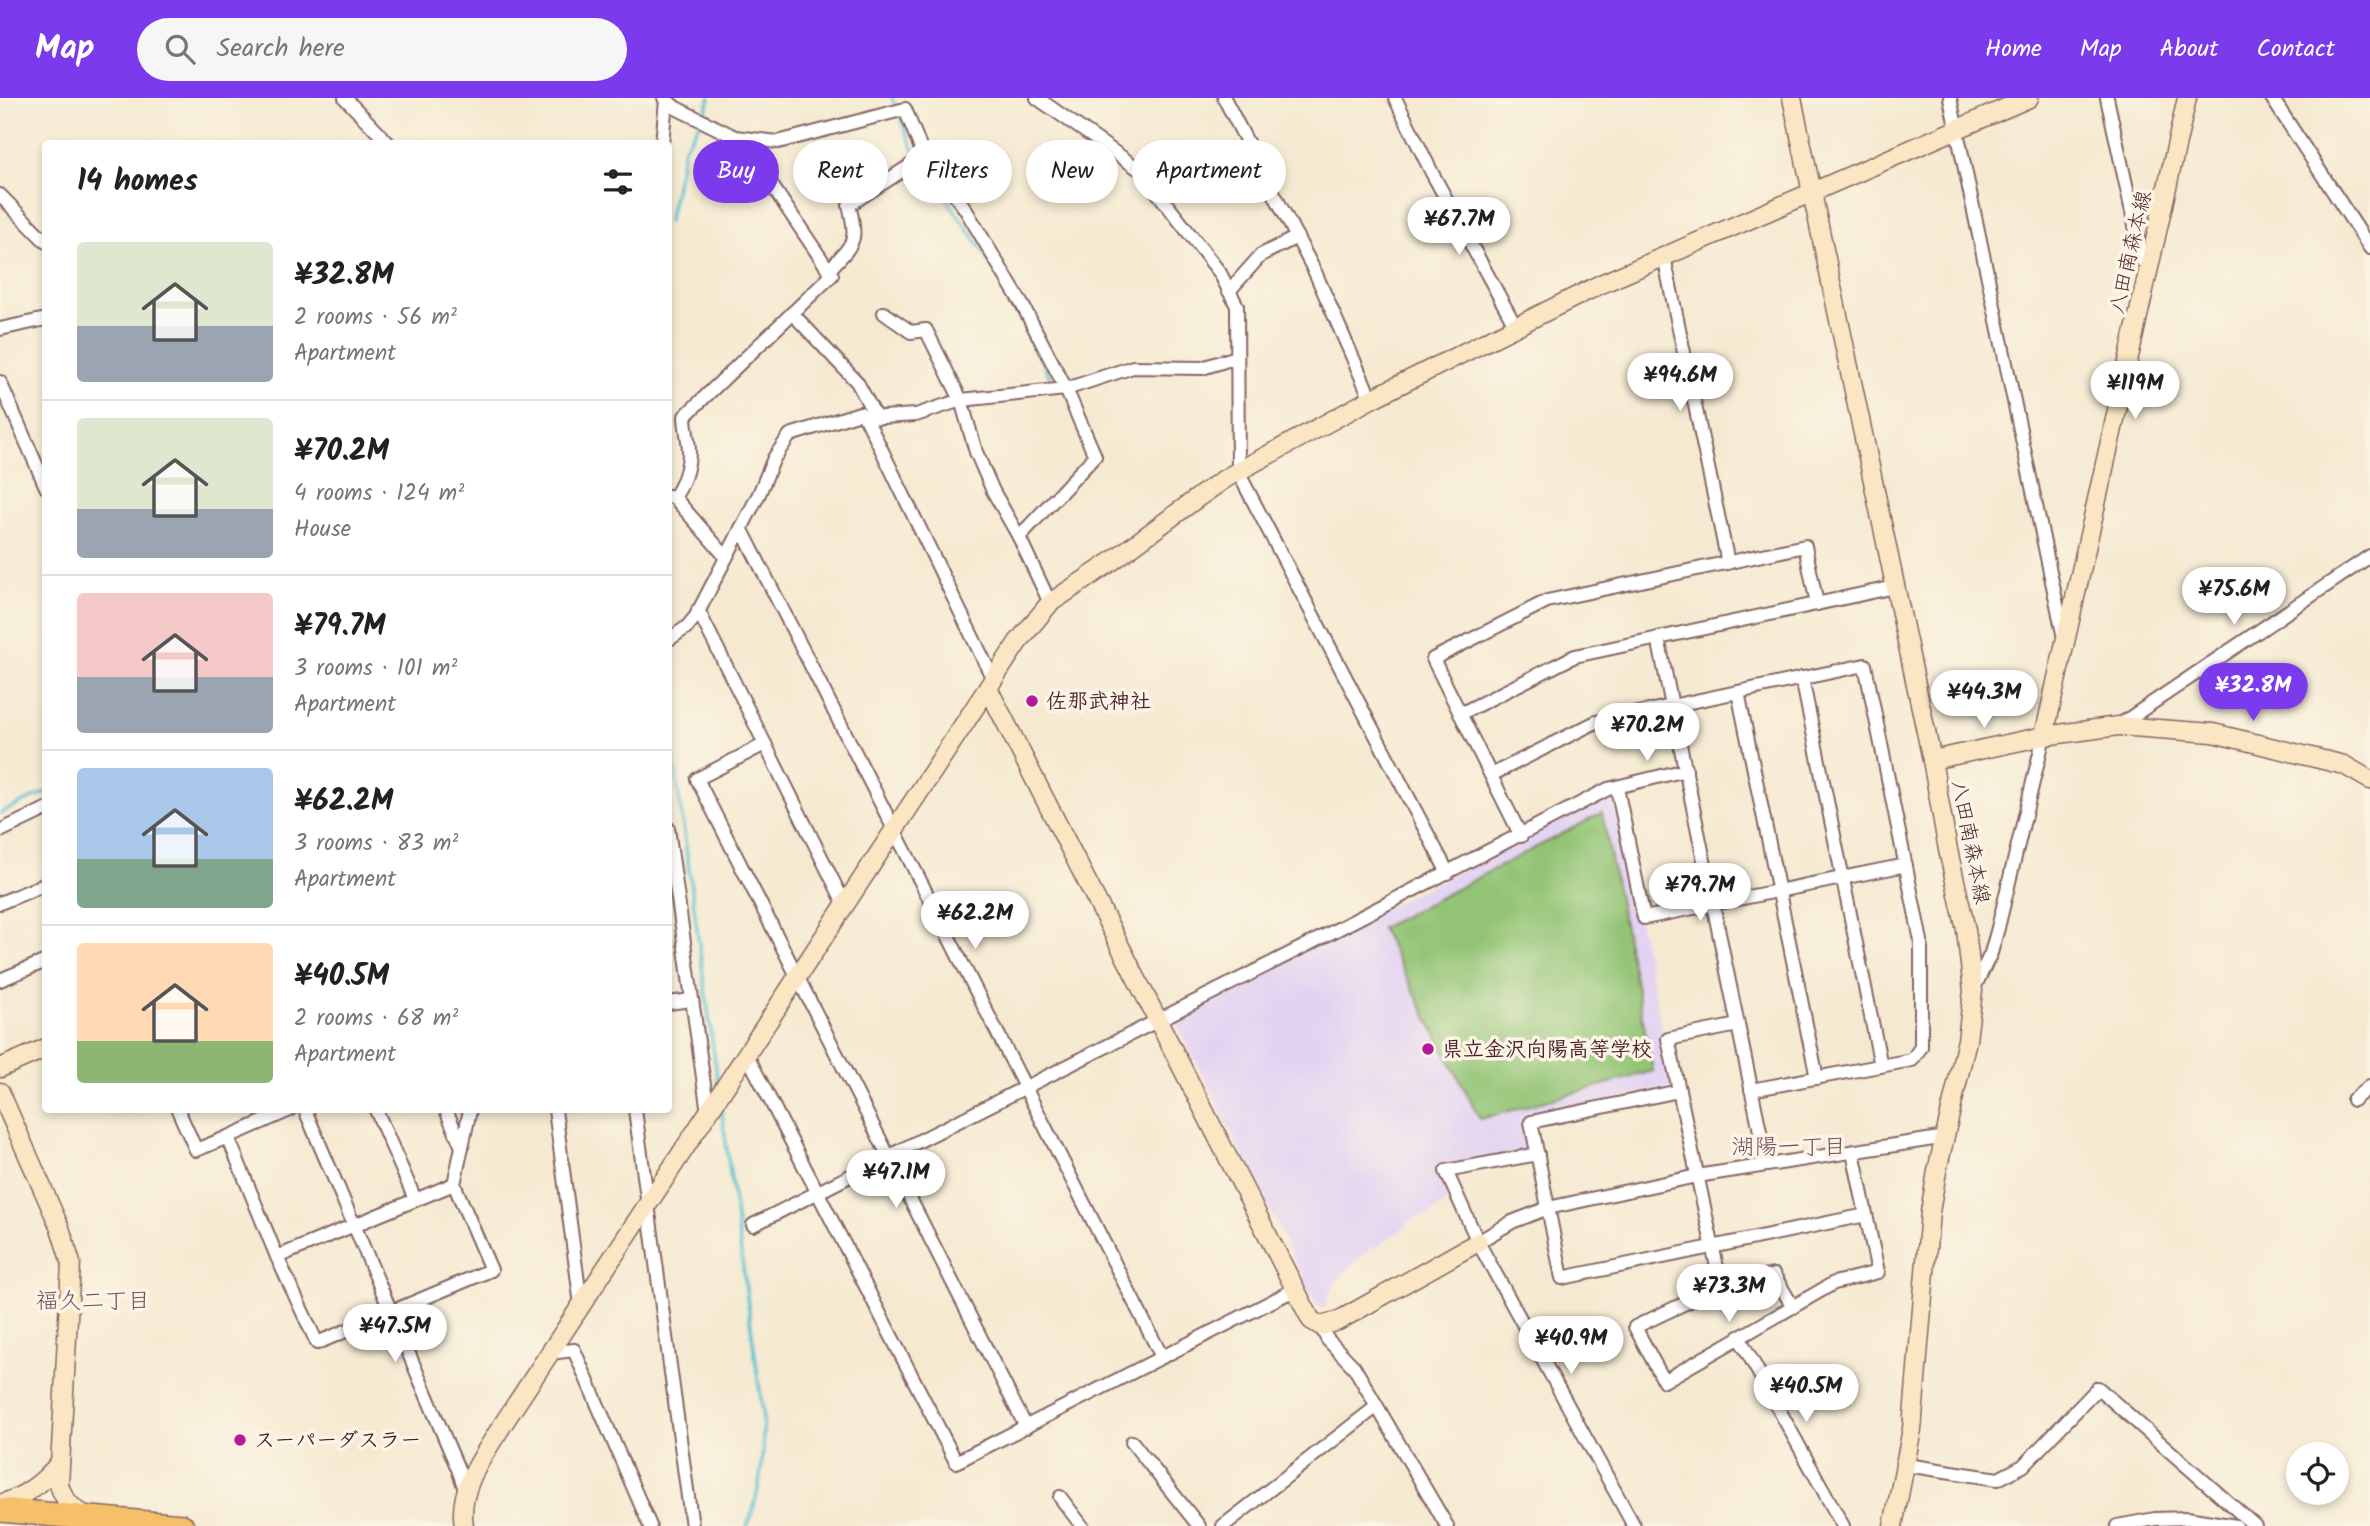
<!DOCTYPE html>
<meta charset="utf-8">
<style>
:root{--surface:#fff;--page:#f6f6f6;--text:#222;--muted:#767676;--line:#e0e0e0;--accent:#7c3aed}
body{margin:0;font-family:Kalam,"Klee One",sans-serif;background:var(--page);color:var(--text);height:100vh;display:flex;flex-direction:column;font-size:26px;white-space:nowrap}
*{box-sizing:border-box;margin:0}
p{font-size:23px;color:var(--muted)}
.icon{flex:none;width:38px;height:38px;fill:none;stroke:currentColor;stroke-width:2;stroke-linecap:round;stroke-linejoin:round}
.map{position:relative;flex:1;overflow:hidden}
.details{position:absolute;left:42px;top:42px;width:630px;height:973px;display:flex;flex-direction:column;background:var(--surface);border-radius:7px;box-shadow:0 4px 10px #0003}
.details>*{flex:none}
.banner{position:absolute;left:693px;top:42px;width:665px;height:63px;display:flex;gap:14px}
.controls{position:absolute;left:2286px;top:1344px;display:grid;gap:14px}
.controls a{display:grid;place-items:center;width:63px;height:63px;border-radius:50%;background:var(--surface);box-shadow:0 4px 10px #0003;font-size:35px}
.price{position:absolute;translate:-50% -60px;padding:0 16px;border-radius:24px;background:#fff;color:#222;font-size:23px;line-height:46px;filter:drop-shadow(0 2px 4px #0008)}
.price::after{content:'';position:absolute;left:50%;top:42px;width:21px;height:16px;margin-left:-10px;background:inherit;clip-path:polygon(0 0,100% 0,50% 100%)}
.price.on{background:var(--accent);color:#fff}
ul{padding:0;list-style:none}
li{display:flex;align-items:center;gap:21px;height:175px;padding:0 35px}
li+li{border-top:2px solid var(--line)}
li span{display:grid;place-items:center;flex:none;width:196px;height:140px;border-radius:7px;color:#555}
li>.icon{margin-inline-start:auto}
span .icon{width:84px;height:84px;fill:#fffc;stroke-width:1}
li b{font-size:30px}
h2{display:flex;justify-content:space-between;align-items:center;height:84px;padding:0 35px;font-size:30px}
.chip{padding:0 24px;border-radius:32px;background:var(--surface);box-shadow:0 4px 10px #0003;font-size:24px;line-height:63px}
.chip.on{background:var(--accent);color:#fff}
header{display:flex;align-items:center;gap:42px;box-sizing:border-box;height:98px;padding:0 35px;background:var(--accent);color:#fff}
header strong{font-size:33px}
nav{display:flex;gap:38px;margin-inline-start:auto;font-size:24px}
.search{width:490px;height:63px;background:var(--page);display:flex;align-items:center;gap:18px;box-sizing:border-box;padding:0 24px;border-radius:38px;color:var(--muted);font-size:26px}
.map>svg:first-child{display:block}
.built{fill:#e3d3f2}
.green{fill:#93c474;stroke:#6e7250;stroke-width:2}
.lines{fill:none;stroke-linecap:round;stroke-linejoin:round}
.stream{stroke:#56bfd2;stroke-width:3.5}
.street-casing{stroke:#866665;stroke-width:16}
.secondary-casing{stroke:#866665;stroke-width:21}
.highway-casing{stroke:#866665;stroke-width:26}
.street{stroke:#fff;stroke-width:12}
.secondary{stroke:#fbe6c4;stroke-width:18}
.highway{stroke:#f6c06b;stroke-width:23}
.poi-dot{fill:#b5179e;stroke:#fcf5e5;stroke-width:2.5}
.labels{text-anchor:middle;stroke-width:7;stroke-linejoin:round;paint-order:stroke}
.street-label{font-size:21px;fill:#4a1f2b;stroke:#fcf5e5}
.poi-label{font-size:21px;font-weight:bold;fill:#4a1f2b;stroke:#fcf5e5;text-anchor:start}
.neighbourhood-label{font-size:23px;fill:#764e66;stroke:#fcf5e5}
</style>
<header>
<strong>Map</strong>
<div class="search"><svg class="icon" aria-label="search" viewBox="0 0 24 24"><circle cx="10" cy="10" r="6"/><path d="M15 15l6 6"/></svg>Search here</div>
<nav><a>Home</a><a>Map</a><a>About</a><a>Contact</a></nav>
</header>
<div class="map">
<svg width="2370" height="1428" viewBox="0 0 2370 1428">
<rect width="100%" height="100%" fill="#fcf5e5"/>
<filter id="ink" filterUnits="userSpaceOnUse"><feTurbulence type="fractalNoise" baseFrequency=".0143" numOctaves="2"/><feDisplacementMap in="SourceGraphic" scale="14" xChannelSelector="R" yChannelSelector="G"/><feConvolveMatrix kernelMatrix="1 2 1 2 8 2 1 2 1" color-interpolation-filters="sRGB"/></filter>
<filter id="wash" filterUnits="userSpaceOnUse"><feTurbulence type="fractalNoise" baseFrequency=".00686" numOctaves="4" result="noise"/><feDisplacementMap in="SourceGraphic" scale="28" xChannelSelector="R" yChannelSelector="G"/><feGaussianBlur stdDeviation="1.57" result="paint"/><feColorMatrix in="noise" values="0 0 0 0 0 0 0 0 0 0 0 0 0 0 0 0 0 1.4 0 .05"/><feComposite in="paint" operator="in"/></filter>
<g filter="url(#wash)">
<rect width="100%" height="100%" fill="#f5ead1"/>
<polygon class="built" points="1608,698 1613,700 1673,983 1671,990 1522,1019 1528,1050 1523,1055 1443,1070 1439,1075 1450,1101 1431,1116 1410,1122 1406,1128 1374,1151 1372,1148 1338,1182 1326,1202 1325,1211 1317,1208 1173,918"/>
<polygon class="green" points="1602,715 1653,973 1480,1021 1381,830"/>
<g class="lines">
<g class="stream">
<polyline points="892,0 917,59"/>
<polyline points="922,66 984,154 1024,226 1054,287"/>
<polyline points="668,124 684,50 704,19 710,0"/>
<polyline points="668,617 718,986"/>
<polyline points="0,715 46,694"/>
<path d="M721,1008l42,308c1,38 -1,76 -16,112"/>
</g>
</g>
</g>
<g filter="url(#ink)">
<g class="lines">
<defs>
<g id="street">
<polyline points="345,0 389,46"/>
<polyline points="664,0 676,10 735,39 778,44 905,11 923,56 964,109 1023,208 1066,291 1095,358 1019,439 1050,505"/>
<polyline points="1037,0 1140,72 1220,175 1237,208 1238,374 1448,775"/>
<polyline points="1224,0 1315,174 1371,301"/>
<polyline points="1395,0 1432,75 1516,229"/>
<polyline points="1950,0 2064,540"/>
<polyline points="2107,0 2143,164 2150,167"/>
<polyline points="2272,0 2370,150"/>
<polyline points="662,46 666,2"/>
<polyline points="0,97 46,144"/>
<polyline points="1664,159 1728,465"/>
<path d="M829,172c24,-27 30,-27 20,-65l76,-49"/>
<polyline points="1229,193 1261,157 1297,139"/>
<polyline points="792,215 857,284 876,319"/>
<polyline points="884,215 911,234 926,232 961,302 976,354 993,393 1019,439"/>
<polyline points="0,231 46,221"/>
<polyline points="0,284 46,389"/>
<polyline points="866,320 993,581"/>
<path d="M668,398l6,1c9,-11 15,-31 15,-45 0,-12 -4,-24 -4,-36l147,-141 -80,-119 -17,-19"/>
<polyline points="674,399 726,459"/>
<polyline points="741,430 1162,1259"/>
<polyline points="698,512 765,646"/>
<polyline points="1658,540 1767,1067"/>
<polyline points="668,542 687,529 696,518 759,396 774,360 790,337 860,315 866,320 916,317 961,302 1066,291 1133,269 1202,270 1237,259"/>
<polyline points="1802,580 1881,968"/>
<polyline points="1738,594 1817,980"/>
<polyline points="1460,616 1575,558 1895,489"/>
<polyline points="2118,628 2370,458"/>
<polyline points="1491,677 1596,624 1865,567 1921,843 1921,949 1912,962 1751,992"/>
<polyline points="1617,690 1644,820 1906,767"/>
<polyline points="668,730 708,1015"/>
<polyline points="0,733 46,711"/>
<polyline points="1521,738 1433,561 1547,503 1805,448 1817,506"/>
<polyline points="0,805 46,786"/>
<polyline points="845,807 765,646 697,681 1026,1329"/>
<polyline points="0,882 46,863"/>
<polyline points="1974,890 1991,855 1998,830 2044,638"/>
<polyline points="668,905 691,902"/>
<polyline points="747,957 956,1364 1294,1192"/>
<polyline points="1679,993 1531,1024 1562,1180 1866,1117"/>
<polyline points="2353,1002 2370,988"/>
<polyline points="178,1012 196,1052 228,1039 277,1159 454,1086 470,1012"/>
<polyline points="305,1012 458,1371 466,1394"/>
<polyline points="376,1012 415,1101"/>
<polyline points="446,1012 462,1049"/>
<polyline points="555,1012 581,1207"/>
<polyline points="635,1012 692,1428"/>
<polyline points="228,1039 290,1012"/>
<polyline points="1538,1056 1446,1073 1478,1144 1634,1428"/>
<polyline points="753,1127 1309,846 1608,691 1686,672"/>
<polyline points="1478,1144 1512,1124 1548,1110 1697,1078 1946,1039"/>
<polyline points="277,1159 317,1245 491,1172 454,1086"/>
<polyline points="1721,1188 1668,941 1738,927"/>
<polyline points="1793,1209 1774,1177 1721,1188 1635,1229 1664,1283 1834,1185 1878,1174 1853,1054"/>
<polyline points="1321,1228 1327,1241 1354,1269 1447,1428"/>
<polyline points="1739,1239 1843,1428"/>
<polyline points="550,1255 574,1252 650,1428"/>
<polyline points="1132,1344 1199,1428"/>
<polyline points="1906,1367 1998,1381 2023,1368 2098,1290 2255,1428"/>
<polyline points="1060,1399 1082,1428"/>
<polyline points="1223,1428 1376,1309"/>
<polyline points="2117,1428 2155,1421 2187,1420 2236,1428"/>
</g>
<g id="secondary">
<polyline points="1792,0 1932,662 1948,752 1966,832 1973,893 1967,942 1937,1073 1930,1114 1912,1331 1893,1428"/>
<polyline points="988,590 1311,1222 1321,1228 1338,1223 1478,1144"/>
<polyline points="2044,638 2187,0"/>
<polyline points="1932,662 2044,638 2118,628 2213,635 2344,667 2370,682"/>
<polyline points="0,970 46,950"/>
<path d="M0,994l60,136 11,35 -12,222c6,17 14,25 31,32"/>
<path d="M0,1406c24,-7 45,-23 60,-42"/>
<path d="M464,1428c-7,-38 21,-72 39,-102l515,-782 32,-39 61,-41 89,-66 26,-18 145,-79 230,-115 428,-186"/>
</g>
<polyline id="highway" points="0,1412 182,1428"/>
</defs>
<use href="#street" class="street-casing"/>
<use href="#secondary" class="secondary-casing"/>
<use href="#highway" class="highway-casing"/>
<use href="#street" class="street"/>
<use href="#secondary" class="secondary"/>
<use href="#highway" class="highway"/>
</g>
</g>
<g class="poi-dot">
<circle cx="1032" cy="603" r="7"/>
<circle cx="1428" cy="951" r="7"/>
<circle cx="240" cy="1342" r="7"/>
</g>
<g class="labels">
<g class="street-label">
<text transform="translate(2130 154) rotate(-77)" y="7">八田南森本線</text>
<text transform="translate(1971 744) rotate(79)" y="7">八田南森本線</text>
</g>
<g class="poi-label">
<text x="1046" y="610">佐那武神社</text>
<text x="1442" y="958">県立金沢向陽高等学校</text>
<text x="254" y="1349">スーパーダスラー</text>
</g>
<g class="neighbourhood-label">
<text x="1789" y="1056">湖陽一丁目</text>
<text x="93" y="1210">福久二丁目</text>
</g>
</g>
</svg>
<div class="controls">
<a><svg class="icon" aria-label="locate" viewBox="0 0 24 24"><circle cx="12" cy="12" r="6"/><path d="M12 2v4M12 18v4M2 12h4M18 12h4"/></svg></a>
</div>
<b class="price" style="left:1459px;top:159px">¥67.7M</b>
<b class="price" style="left:1680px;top:315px">¥94.6M</b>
<b class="price" style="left:2135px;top:323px">¥119M</b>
<b class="price" style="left:2234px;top:529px">¥75.6M</b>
<b class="price on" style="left:2253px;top:625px">¥32.8M</b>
<b class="price" style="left:1984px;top:632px">¥44.3M</b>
<b class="price" style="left:1647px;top:665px">¥70.2M</b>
<b class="price" style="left:1700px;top:825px">¥79.7M</b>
<b class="price" style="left:975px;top:853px">¥62.2M</b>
<b class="price" style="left:896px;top:1112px">¥47.1M</b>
<b class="price" style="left:1729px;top:1226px">¥73.3M</b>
<b class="price" style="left:395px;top:1266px">¥47.5M</b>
<b class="price" style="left:1571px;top:1278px">¥40.9M</b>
<b class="price" style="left:1806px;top:1326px">¥40.5M</b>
<div class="banner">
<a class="chip on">Buy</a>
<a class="chip">Rent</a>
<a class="chip">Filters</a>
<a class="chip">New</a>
<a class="chip">Apartment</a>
</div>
<section class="details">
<h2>14 homes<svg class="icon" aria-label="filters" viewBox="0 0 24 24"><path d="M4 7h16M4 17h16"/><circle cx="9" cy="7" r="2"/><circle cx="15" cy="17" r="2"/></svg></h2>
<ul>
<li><span style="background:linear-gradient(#dfe7d0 60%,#9aa5b1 0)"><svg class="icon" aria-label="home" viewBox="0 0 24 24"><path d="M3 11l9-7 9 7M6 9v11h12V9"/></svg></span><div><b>¥32.8M</b><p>2 rooms · 56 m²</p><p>Apartment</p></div></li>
<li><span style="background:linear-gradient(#dfe7d0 65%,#9aa5b1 0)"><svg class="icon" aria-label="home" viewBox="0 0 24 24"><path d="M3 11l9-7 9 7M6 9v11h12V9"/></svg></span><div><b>¥70.2M</b><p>4 rooms · 124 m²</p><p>House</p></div></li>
<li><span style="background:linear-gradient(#f6c9c9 60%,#9aa5b1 0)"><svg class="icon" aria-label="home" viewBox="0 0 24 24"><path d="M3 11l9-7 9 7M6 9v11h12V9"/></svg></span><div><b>¥79.7M</b><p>3 rooms · 101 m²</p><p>Apartment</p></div></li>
<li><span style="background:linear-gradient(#a9c7e8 65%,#7fa58c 0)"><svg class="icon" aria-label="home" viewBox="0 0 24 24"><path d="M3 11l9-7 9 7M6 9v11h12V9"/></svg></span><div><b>¥62.2M</b><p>3 rooms · 83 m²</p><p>Apartment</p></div></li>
<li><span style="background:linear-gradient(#ffd9b3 70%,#8fb573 0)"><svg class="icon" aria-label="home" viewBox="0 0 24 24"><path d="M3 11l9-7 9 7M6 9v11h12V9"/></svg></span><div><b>¥40.5M</b><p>2 rooms · 68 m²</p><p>Apartment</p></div></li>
</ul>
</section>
</div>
